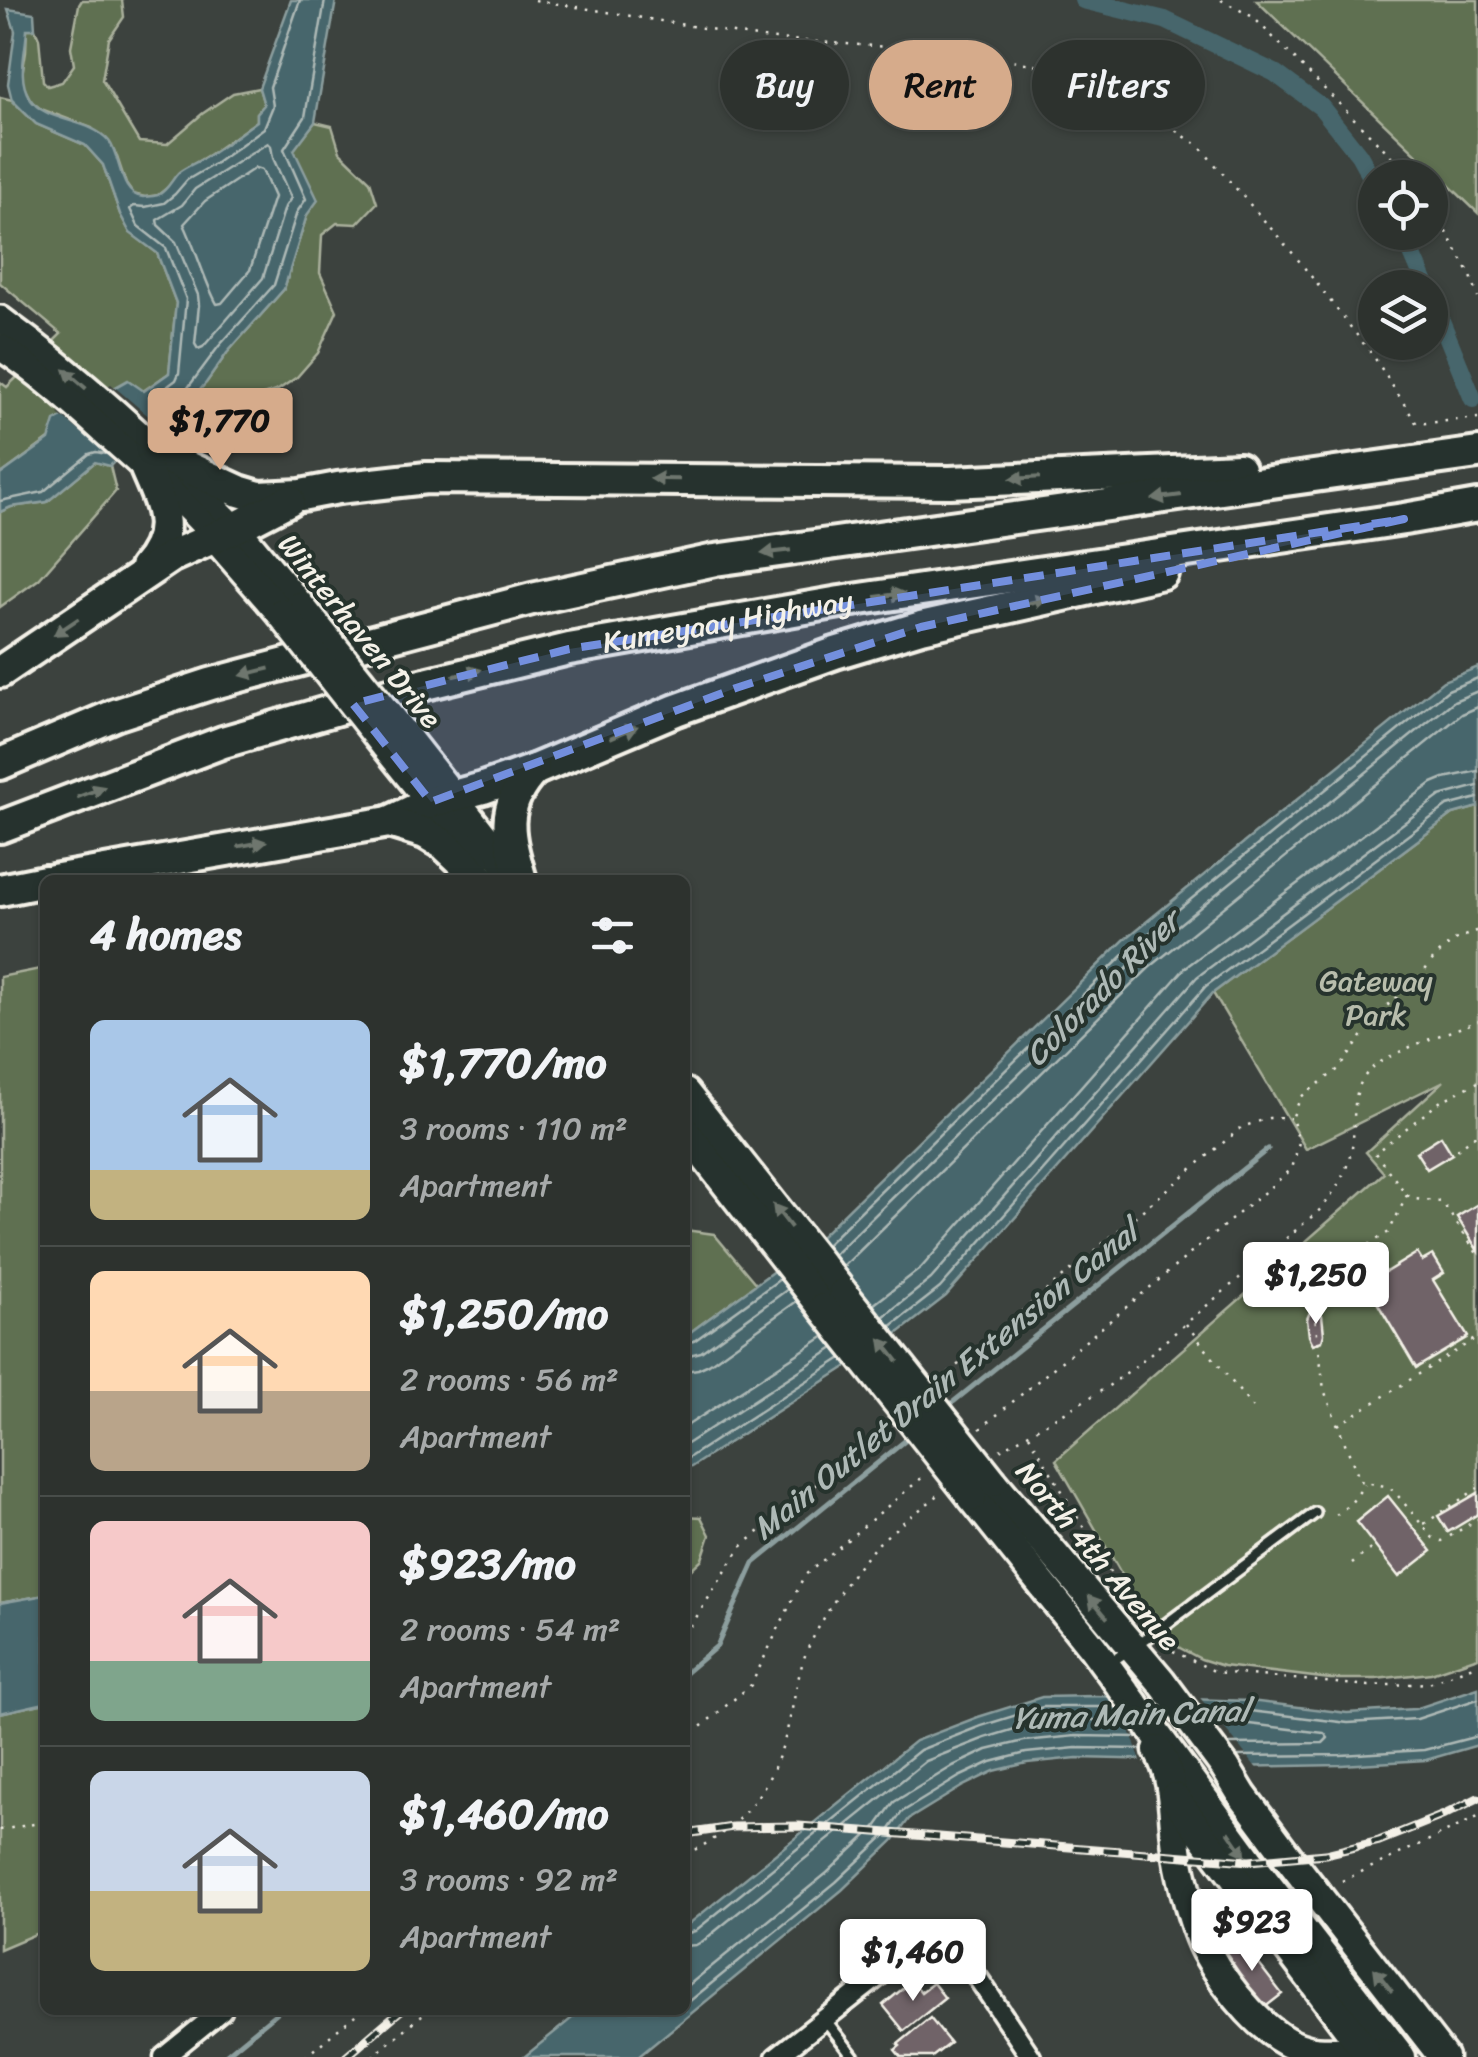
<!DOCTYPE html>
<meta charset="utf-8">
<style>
:root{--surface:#2d322e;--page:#353a36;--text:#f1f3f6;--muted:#a7aaaa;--line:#484d4a;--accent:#d6ab8b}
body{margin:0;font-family:Sriracha,sans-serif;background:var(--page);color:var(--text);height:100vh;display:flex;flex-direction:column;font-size:38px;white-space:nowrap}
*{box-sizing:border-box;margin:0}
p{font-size:32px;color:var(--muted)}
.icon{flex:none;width:55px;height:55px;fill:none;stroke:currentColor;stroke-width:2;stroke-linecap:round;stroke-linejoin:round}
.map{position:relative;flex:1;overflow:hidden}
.side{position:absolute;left:40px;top:875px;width:650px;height:1140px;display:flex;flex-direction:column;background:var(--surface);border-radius:15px;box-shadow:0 2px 8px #0004,0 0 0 2px var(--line)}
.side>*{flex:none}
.banner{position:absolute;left:720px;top:40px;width:608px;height:90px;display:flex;gap:20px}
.fabs{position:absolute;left:1358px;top:160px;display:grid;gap:20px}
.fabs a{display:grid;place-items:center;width:90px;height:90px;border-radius:50%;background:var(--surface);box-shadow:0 2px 8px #0004,0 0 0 2px var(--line);font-size:50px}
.price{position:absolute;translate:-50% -85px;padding:0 22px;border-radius:10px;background:#fff;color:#222;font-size:32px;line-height:65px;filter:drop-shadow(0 2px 5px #0008)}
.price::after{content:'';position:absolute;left:50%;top:60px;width:30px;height:22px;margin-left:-15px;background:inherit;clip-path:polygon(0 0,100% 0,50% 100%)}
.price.active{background:var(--accent);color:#111}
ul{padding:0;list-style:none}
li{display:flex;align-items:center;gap:30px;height:250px;padding:0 50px}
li+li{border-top:2px solid var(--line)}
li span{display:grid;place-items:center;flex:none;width:280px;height:200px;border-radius:15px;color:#555}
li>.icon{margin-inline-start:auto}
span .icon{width:120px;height:120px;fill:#fffc;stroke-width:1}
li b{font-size:42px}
h2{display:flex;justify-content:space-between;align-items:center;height:120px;padding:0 50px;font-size:42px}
.chip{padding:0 35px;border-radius:45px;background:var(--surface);box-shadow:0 2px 8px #0004,0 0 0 2px var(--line);font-size:35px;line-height:90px}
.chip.active{background:var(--accent);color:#111}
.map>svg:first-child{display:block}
.green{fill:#5f6f51;stroke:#aab09c;stroke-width:2.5}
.water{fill:#46666c;stroke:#8c9e9e;stroke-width:2.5}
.pier{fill:#3c423e}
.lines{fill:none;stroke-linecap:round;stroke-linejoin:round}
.shore{stroke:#aeb9b6;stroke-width:2.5}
.stream{stroke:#8c9e9e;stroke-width:5}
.canal{stroke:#46666c;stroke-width:18}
.building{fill:#6f6467;stroke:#f4f1e8;stroke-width:2.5}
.service-casing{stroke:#f4f1e8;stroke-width:16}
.minor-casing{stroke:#f4f1e8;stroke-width:25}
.secondary-casing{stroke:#f4f1e8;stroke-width:32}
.primary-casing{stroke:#f4f1e8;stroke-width:35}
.motorway-casing{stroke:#f4f1e8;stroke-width:38}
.path{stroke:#f4f1e8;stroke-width:2.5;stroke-dasharray:2.5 8;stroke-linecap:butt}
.service{stroke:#26332d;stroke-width:9}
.minor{stroke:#26332d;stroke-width:18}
.secondary{stroke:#26332d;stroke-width:25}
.primary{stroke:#26332d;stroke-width:28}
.motorway{stroke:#26332d;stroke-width:30}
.rail-casing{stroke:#f4f1e8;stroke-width:9}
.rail{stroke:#26332d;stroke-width:5;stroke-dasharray:15;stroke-linecap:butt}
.primary-bridge-casing{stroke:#f4f1e8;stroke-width:35;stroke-linecap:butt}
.primary-bridge{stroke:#26332d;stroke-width:28}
.oneway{fill:#6e766e}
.marked{fill:#738fde;fill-opacity:0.2;stroke:#738fde;stroke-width:8;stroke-dasharray:20 12;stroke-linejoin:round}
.labels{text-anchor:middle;stroke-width:8;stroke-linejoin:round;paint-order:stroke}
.street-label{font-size:30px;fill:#f4f1e8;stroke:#26332d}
.park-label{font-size:30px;fill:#b8bdac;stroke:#26332d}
.water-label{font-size:32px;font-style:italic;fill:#aeb9b6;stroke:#26332d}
</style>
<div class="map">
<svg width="1478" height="2057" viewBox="0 0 1478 2057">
<rect width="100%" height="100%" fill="#3c423e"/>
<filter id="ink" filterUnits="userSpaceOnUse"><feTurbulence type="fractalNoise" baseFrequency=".01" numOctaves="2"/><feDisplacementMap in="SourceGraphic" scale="20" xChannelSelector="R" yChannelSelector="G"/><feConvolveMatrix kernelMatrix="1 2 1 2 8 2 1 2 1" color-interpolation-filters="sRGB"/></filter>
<g filter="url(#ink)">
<g class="green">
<polygon points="82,0 122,0 124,17 109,39 102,80 139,142 167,144 202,114 233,93 259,88 264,105 257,113 257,121 210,154 180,172 168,187 158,195 145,197 133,194 126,184 116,154 92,128 41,109 31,101 21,81 26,51 27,29 35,29 39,38 43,81 48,86 62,82 74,65 71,47 79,5"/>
<polygon points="1256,0 1478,0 1478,213"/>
<polygon points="0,97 12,100 36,124 85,145 103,165 120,214 130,232 157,253 176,303 169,373 143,391 49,439 0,475 0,382 7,387 61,334 0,283"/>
<polygon points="315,122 332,126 340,152 370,181 377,203 357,224 337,223 322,235 320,273 337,311 318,353 297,377 278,390 238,403 195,422 164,425 155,421 153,415 206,383 227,353 284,289 307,215 293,150"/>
<polygon points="95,462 110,466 116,491 39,579 0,607 0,512 11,507 47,502"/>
<polygon points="1478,807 1478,1657 1431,1673 1376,1679 1330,1679 1223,1666 1201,1659 1180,1648 1145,1615 1056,1460 1384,1173 1366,1152 1444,1081 1306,1149 1213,993 1453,814"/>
<polygon points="45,968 45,1595 0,1603 0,977"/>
<polygon points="685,1230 714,1234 756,1284 685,1336"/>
<polygon points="685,1516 701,1517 710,1535 702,1559 685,1575"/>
<polygon points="45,1703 45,1930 0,1949 0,1713"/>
</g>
<g class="water">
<path d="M291,0h45l-21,122 -21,28 24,50 -11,15 -23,74 -57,64 -21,30 -14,16 -38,15 1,7 -45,45 -15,-4 -48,40 -36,5 -11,5v-37l49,-35 6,-19 73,-41 16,11 25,-18 7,-70 -19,-50 -27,-20 -10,-19 -17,-49 -18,-20 -49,-21 -24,-24 -4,-16 7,-53 -7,-22 26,4 1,16h-8c-1,23 -10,48 2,68 16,27 60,20 80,44 12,15 10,54 34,56 2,0 13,-1 15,-2 10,-5 14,-16 21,-23 8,-6 19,-10 27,-15 18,-11 34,-24 51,-36v-8l7,-8 -5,-17z"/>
<polygon points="1478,667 1478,807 1453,814 1213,993 946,1296 897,1334 685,1471 685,1336 820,1237 1124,940 1443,681"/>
<polygon points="45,1595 45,1703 0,1713 0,1603"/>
<polygon points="1478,1688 1478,1745 1426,1760 1341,1765 1225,1767 1164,1760 1077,1758 1027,1763 994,1771 963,1786 909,1819 893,1841 842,1890 638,2057 524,2057 582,2010 685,2010 685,1927 915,1741 978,1717 1042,1697 1095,1696 1250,1701 1347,1713 1415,1709"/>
</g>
<g class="pier">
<polygon points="111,384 159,425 117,466 97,445 58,414"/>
<polygon points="1106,1692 1197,1694 1259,1771 1213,1770 1142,1764 1130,1730"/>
</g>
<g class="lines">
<g class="shore">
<polyline points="300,0 270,87 273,106 264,128 216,163 187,180 175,194 164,203 145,207 134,206 130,209 138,226 166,248 186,299 179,373 176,380 164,389 167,396 187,389 219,346 274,285 297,212 306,199 284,149 305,117 325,0"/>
<polygon points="268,143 271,146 273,158 291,198 285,207 263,278 203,347 198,349 195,344 199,305 198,295 176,242 158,225 157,220 182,205 195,189"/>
<path d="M255,168l7,2 12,27 -24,73 -28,33 -5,1c-13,-24 -21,-55 -33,-80l21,-23z"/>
<polyline points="0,501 43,492 89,454 96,452 107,454"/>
<polyline points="826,1245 1131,948 1448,690 1478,678"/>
<polyline points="834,1255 1139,957 1454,701 1478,691"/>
<polyline points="843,1267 1149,968 1462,714 1478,707"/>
<polyline points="873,1305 921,1268 1186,967 1432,783 1444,778 1478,771"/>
<polyline points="883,1317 931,1279 1197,977 1440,796 1478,786"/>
<polyline points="890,1327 940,1288 1206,986 1447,806 1478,798"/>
<polyline points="685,1343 694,1341 780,1279"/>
<polyline points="685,1356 701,1352 788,1289"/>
<polyline points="685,1371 698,1369 709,1364 797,1301"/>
<polyline points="685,1427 825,1336"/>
<polyline points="685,1445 834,1348"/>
<polyline points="685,1460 842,1358"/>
<polyline points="1203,1710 1250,1711 1348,1723 1417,1719 1478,1699"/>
<polyline points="1212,1722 1249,1724 1324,1733 1328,1738 1323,1743 1228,1744"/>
<polyline points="1237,1756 1341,1755 1424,1750 1478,1736"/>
<polyline points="685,1934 695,1931 920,1750 981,1726 1043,1707 1116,1707"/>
<polyline points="685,1946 696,1945 703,1941 926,1761 985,1738 1045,1720 1125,1720"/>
<polyline points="685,1988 827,1873 876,1827 894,1802 953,1766 987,1750 1024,1741 1076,1736 1138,1737"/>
<polyline points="685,2005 836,1882 886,1835 902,1812 959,1777 991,1762 1026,1753 1076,1748 1142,1749"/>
</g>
<g class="stream">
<polyline points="947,1407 1268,1149"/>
<polyline points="685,1673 717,1646 754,1563 911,1436"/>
<polyline points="223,2057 280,2010"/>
</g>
<g class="canal">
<polyline points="1083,0 1165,20 1275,73 1321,107 1359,155 1375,184"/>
<polyline points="1403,232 1427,288"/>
<polyline points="1430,294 1473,399"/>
</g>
</g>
<g class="building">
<polygon points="1441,1136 1452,1154 1427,1169 1416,1152"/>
<polygon points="1478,1204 1478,1251 1457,1217"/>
<polygon points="1417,1253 1422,1261 1433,1255 1444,1273 1433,1280 1468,1337 1416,1368 1366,1284"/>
<polygon points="1318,1311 1322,1315 1324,1334 1322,1341 1313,1344 1309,1336 1307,1319 1310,1312"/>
<polygon points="1478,1493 1478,1514 1448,1532 1438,1516"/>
<polygon points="1388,1496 1432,1551 1399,1577 1356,1522"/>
<polygon points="1241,1941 1282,1994 1264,2008 1223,1955"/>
<polygon points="912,1981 921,1992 933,1983 945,1998 904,2031 883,2005"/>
<polygon points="930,2018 950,2043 932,2057 901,2057 895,2050 900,2046 898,2044"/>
</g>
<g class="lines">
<defs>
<g id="service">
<polyline points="1108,1664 1154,1633 1315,1513"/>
<polyline points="824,2018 854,2057"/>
</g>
<g id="minor">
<polyline points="164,2057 222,2010"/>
<polyline points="776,2057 916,1947 949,1935 1031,2057"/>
</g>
<g id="secondary">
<path d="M0,319c85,62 163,134 235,209"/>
<path d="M0,347c39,25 74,57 108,88 37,33 74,65 107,102"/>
</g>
<g id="primary">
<polyline points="235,528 300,606"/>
<polyline points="215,537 281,613"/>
<polyline points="407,739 518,880"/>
<polyline points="385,745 431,802 476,863"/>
<polyline points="685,1093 843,1293"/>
<polyline points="685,1131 823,1308"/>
<polyline points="993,1482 1161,1681 1225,1767 1242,1795 1288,1857 1443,2057"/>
<polyline points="972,1497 1093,1648 1249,1861 1401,2057"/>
<path d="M1158,1750c19,32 14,69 20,105 4,25 16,74 28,96 20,36 60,90 102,99 18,4 36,1 54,0 12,0 26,5 38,7"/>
<polyline points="1174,1797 1365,2050"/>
</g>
<g id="motorway">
<polyline points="165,457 239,491 259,497 301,495 338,488 427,478 950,482 1239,469"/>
<path d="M145,568c31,-35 18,-60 1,-99"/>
<polyline points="0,672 170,557 235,528 289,500"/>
<polyline points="0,764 115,715 210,684 532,599 715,560 1478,453"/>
<polyline points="389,822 431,802 483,788 534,770 676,710 835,653 921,627 1162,573"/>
<path id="s1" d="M0,827l223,-85 194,-56 152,-37 271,-47 564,-83 74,-13"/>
<polyline points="53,880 389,822 425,833 445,845 482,880"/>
<path d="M521,880c-13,-44 -22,-74 13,-110"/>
<polyline points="0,890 45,881"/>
</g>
</defs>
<use href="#service" class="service-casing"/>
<use href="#minor" class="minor-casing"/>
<use href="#secondary" class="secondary-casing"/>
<use href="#primary" class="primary-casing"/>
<use href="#motorway" class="motorway-casing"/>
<g class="path">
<polyline points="535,0 763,38 942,51 1032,64 1106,86 1198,145 1296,257 1374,357 1417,424 1478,418"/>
<polyline points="1221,0 1253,17 1413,178"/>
<polyline points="1430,204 1471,276 1478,298"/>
<polyline points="1478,1082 1441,1101 1375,1153 1407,1195 1415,1199 1442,1202 1478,1255"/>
<polyline points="1457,1150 1478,1133"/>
<polyline points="1407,1195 1389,1232 1327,1271 1317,1284 1313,1301 1324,1390 1360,1481 1385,1486 1394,1491 1433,1538 1442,1541 1478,1519"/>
<polyline points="1186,1324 1256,1412"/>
<polyline points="941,1379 1242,1127 1269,1118 1290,1118"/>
<polyline points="1338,1425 1478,1337"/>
<polyline points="980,1429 1292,1169 1299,1142 1292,1118 1301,1097 1340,1068 1373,1021 1389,1004 1417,981 1434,958 1453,941 1478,930"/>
<polyline points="1029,1435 1134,1613"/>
<path d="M1000,1450l106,-62 32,-24 184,-156c14,-18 24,-34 29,-56 7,-31 -5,-65 25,-87 24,-17 74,-33 102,-44"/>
<polyline points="1336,1515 1351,1503 1365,1484"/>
<polyline points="1424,1524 1478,1488"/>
<polyline points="1352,1564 1374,1546"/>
<polyline points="685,1635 741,1547 885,1426"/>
<polyline points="1173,1651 1216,1672 1369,1686 1429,1683 1478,1664"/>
<polyline points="685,1740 751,1685 804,1576 924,1476"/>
<polyline points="0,1830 45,1822"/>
<path d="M685,1854c57,-23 91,-72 104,-132 6,-24 9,-51 19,-74 17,-35 41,-73 68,-102 19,-19 44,-36 65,-53"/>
<polyline points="1342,1881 1478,1817"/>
<polyline points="305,2057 361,2010"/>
<polyline points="372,2057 428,2010"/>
</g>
<use href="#service" class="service"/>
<use href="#minor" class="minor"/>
<use href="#secondary" class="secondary"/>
<use href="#primary" class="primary"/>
<use href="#motorway" class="motorway"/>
<defs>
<g id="rail">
<polyline points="685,1834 733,1827 799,1826 1249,1861 1325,1854 1379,1841 1444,1815 1478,1798"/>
<polyline points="346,2057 401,2010"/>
</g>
</defs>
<use href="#rail" class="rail-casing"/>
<use href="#rail" class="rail"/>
<defs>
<g id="primary-bridge">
<polyline points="300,606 407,739"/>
<polyline points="281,613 385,745"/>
<polyline points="843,1293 993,1482"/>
<polyline points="823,1308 972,1497"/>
</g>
</defs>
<use href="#primary-bridge" class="primary-bridge-casing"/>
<use href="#primary-bridge" class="primary-bridge"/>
</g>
<defs><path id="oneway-solid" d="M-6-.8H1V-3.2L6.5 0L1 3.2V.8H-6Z" transform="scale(2.5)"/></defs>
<g class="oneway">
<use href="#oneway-solid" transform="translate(75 379) rotate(-139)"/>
<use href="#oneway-solid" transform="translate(1025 478) rotate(177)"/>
<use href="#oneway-solid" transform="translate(665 479) rotate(-179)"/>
<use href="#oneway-solid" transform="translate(1167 497) rotate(172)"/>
<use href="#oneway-solid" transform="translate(776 552) rotate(173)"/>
<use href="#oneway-solid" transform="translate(890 595) rotate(-8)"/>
<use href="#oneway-solid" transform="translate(1033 602) rotate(-13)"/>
<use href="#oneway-solid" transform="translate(66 627) rotate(146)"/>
<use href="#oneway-solid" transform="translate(255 672) rotate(166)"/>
<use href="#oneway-solid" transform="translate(467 673) rotate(-13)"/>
<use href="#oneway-solid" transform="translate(624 732) rotate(-23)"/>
<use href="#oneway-solid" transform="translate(91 792) rotate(-21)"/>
<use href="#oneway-solid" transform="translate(252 844) rotate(-10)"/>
<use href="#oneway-solid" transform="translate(782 1216) rotate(-128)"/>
<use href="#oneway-solid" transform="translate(889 1350) rotate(-129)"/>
<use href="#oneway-solid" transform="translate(1098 1607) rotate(-130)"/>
<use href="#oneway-solid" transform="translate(1237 1844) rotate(55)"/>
<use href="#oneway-solid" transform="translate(1383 1980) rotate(-128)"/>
</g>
</g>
<path class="marked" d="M1404,519l-483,108 -185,61 -305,114 -78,-98 216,-55z"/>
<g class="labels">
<g class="street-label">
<text dy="10" stroke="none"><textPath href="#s1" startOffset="758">Kumeyaay Highway</textPath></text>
<text transform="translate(360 631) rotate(51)" y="10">Winterhaven Drive</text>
<text transform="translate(1098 1556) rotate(50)" y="10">North 4th Avenue</text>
</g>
<g class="park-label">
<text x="1376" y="991">Gateway<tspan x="1376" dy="34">Park</tspan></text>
</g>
<g class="water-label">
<text transform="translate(1102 988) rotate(-45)" y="11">Colorado River</text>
<text transform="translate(945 1380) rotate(-39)" y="11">Main Outlet Drain Extension Canal</text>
<text transform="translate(1131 1714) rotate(-2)" y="11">Yuma Main Canal</text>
</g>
</g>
</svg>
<div class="fabs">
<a><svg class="icon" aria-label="locate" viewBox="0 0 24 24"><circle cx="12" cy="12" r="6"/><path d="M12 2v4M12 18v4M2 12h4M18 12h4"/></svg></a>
<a><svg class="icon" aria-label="layers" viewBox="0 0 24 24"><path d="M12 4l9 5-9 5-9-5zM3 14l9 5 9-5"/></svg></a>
</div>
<b class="price active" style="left:220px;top:473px">$1,770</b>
<b class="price" style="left:1316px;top:1327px">$1,250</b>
<b class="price" style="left:1252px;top:1974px">$923</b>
<b class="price" style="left:913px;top:2004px">$1,460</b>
<div class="banner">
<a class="chip">Buy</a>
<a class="chip active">Rent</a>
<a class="chip">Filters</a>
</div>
<section class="side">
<h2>4 homes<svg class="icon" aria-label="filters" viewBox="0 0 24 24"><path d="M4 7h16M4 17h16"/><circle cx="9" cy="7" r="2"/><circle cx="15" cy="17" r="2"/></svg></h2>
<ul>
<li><span style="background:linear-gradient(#a9c7e8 75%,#c2b280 0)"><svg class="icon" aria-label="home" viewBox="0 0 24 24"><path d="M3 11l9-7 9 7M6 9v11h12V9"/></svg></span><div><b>$1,770/mo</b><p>3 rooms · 110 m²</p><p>Apartment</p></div></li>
<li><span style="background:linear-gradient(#ffd9b3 60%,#b9a48a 0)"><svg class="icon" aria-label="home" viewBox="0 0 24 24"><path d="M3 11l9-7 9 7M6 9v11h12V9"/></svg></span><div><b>$1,250/mo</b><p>2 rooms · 56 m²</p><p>Apartment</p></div></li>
<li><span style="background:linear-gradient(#f6c9c9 70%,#7fa58c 0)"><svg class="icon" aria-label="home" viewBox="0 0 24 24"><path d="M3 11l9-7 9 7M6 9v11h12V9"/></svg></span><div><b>$923/mo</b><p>2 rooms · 54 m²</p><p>Apartment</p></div></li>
<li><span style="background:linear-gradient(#c9d6e8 60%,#c2b280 0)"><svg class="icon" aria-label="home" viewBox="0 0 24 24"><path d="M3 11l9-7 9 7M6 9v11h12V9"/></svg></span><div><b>$1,460/mo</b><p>3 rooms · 92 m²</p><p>Apartment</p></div></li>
</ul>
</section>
</div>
